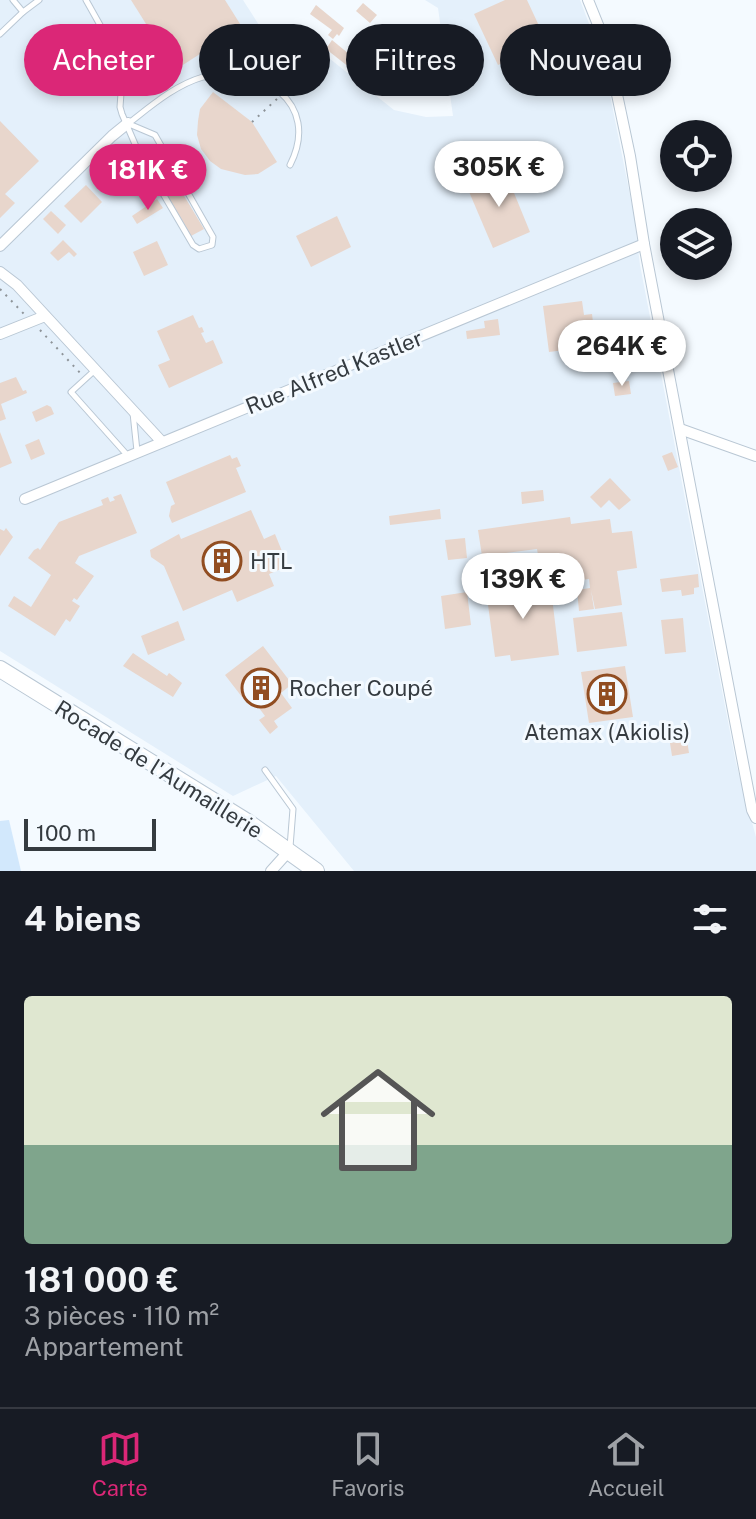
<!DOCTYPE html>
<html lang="fr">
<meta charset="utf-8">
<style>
:root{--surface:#171b24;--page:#242831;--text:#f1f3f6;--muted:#9ea1a6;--line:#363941;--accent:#db2777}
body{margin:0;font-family:"Public Sans",sans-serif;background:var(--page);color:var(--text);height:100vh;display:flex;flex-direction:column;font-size:30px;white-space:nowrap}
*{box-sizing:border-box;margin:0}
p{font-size:26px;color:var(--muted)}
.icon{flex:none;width:44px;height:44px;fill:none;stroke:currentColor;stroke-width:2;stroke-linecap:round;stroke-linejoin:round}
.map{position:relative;height:871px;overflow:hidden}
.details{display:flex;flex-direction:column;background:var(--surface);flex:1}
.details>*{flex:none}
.hud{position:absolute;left:24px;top:24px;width:708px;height:72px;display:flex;gap:16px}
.controls{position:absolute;left:660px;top:120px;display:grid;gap:16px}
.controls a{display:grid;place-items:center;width:72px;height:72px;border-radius:50%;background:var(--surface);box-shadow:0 4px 12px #0003;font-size:40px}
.scale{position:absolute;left:24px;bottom:20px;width:132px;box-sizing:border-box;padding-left:8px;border:4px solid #353b40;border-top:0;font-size:22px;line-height:28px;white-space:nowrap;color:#353b40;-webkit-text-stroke:6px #f4faff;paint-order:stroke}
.price{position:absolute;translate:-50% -68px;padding:0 18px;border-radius:28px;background:#fff;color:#222;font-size:26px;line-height:52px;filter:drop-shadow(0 2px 4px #0008)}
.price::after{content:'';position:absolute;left:50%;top:48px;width:24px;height:18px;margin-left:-12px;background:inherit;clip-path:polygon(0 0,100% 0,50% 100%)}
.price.active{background:var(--accent);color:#fff}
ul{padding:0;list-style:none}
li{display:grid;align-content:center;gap:16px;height:424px;padding:0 24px}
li+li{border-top:2px solid var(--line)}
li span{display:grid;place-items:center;height:248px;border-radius:8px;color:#555}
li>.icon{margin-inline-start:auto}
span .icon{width:144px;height:144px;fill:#fffc;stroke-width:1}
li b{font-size:34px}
h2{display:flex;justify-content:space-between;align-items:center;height:96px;padding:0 24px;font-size:34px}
.tag{padding:0 28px;border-radius:36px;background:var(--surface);box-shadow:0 4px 12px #0003;font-size:28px;line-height:72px}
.tag.active{background:var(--accent);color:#fff}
.tab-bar{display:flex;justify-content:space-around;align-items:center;height:112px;border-top:2px solid var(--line);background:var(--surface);font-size:22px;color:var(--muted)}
.tab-bar a{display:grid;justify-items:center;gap:4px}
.tab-bar .active{color:var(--accent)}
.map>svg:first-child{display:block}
.built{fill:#e4f0fb}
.green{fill:#d2e8fc}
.building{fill:#e8d6cc}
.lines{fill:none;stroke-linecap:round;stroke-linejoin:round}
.lane-casing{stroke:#b9c7d4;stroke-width:7}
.street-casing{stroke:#b9c7d4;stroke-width:12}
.primary-casing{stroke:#b9c7d4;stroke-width:18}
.path{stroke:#8e9499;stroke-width:2;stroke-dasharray:2 6;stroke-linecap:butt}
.lane{stroke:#fff;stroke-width:5}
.street{stroke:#fff;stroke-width:10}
.primary{stroke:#fff;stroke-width:16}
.labels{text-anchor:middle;stroke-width:6;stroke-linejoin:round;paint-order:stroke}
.street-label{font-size:22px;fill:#353b40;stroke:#f4faff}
.poi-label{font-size:22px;fill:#353b40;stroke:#f4faff;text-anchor:start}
</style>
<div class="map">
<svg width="756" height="871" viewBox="0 0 756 871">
<rect width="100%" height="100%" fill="#f4faff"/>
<polygon class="built" points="0,0 243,0 268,39 290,27 394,110 426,117 453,116 438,8 425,0 580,0 603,60 634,215 640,265 736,763 756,837 756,871 354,871 276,776 233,796 0,651"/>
<polygon class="green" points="9,820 21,871 0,871 0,821"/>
<g class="building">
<polygon points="131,0 225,0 242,27 175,70"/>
<polygon points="505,0 527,0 547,43 498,65 474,14"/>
<polygon points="363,3 377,15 370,23 356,11"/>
<polygon points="316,5 344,28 339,36 337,34 333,39 328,35 332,30 310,14"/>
<polygon points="400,38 404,79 393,80 389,39"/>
<polygon points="332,40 360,63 354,71 326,49"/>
<polygon points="213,92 252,122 277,162 258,174 245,175 221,169 210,161 201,149 197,135 198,121 200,109"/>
<polygon points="0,121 39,161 5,194 15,203 0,218"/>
<polygon points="505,171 530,232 493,248 467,187"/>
<polygon points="171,174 204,229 191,236 159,181"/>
<polygon points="86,185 102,202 81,223 64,206"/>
<polygon points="157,199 163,208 137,224 132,216"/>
<polygon points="51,211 66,225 58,234 43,219"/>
<polygon points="337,216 351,247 311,267 296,236"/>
<polygon points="63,240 77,254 74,257 69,252 58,261 50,253"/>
<polygon points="157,241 168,265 144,276 133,252"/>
<polygon points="582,301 584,315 592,314 594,330 586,332 588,347 549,352 543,306"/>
<polygon points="193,315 199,328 202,327 204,332 201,333 206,343 213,340 223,363 169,388 158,365 170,360 157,331"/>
<polygon points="498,319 500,335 467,339 466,331 485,328 484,321"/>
<polygon points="16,377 23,391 26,390 27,393 1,404 6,419 0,421 0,383"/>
<polygon points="629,381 631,394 615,396 613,383"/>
<polygon points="47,405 51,407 54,414 36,422 32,412"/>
<polygon points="0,432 12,463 0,468"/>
<polygon points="39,439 45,454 31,460 25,445"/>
<polygon points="672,452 678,467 668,471 662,456"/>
<polygon points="230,455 232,459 237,457 241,466 236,468 246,492 172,523 169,516 171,506 175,504 166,482"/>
<polygon points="610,478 631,500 619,510 609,500 601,508 590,497"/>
<polygon points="543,490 544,501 522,504 521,492"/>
<polygon points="121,494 137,533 79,556 75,563 94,576 77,600 74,598 72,601 80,606 70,622 66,619 55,636 8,606 14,596 31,607 51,575 28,558 34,550 38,548 40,550 59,522 103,505 101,500 108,497 110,502 115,500 113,497"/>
<polygon points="440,509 441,519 390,525 389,516"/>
<polygon points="251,510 264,539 275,534 288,566 269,574 274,586 237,602 232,590 183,611 164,566 151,557 150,550 179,534 181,539"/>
<polygon points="570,517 571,524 610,519 612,533 632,531 637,568 617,571 622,605 595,609 591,590 594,609 579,611 577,590 590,588 589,579 574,581 573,577 531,582 528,562 539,561 537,549 482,556 478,530"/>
<polygon points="6,528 13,537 0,556 0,529 4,531"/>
<polygon points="465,538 467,558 448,560 445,540"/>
<polygon points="698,574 699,587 694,588 694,594 682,596 681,590 662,592 660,579"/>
<polygon points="550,581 559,655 511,661 510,655 495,657 486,590"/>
<polygon points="467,592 471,625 445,629 441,596"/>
<polygon points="622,612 627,646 577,652 573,618"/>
<polygon points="683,618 686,652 665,654 661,620"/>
<polygon points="178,621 185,640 148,655 141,636"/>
<polygon points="263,646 292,684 281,693 292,708 274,721 278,727 270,734 259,720 265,716 247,692 242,697 225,675"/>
<polygon points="133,653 167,676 169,673 182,683 173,697 123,666"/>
<polygon points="625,666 633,717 589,723 581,672"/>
<polygon points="687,740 689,753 672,756 670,743"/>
</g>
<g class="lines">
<defs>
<g id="lane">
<polyline points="13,0 23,12 39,0"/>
<polyline points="86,0 123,66 120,107 122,114 138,151 193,245 199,249 212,245 213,237 155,135 129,124"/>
<polyline points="0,34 23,12"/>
<path d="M129,123c22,-17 46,-38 74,-46 57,-14 119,25 87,88"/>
<polyline points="94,371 71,392 128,456"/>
<polyline points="133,413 137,451"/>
<polyline points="265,770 293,809 290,847"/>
</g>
<g id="street">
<polyline points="588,0 607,47 630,156 644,244 752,810 756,818"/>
<polyline points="0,246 112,136 128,123"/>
<polyline points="0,272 17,285 162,442"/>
<polyline points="0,334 45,316"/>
<polyline points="680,429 756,456"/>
<polyline points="25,499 644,244"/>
<polyline points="271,871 289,851"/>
</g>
<polyline id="primary" points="0,669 249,823 316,871"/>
</defs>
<use href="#lane" class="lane-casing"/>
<use href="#street" class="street-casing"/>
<use href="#primary" class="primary-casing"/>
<g class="path">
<polyline points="252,122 278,98"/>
<polyline points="0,289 24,314"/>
<polyline points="40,330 82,375"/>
</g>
<use href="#lane" class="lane"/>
<use href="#street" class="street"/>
<use href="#primary" class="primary"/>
</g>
<defs>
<symbol id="building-ring" viewBox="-11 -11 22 22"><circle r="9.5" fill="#f4faff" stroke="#914d21" stroke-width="1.5"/><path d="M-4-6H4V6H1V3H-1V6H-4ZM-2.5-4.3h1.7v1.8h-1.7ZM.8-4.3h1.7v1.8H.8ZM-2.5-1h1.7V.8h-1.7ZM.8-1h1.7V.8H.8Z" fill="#914d21"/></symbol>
</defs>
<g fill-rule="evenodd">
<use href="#building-ring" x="200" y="539" width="44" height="44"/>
<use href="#building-ring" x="239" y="666" width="44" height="44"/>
<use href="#building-ring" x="585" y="672" width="44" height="44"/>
</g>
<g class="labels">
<g class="street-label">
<text transform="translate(334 372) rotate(-22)" y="8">Rue Alfred Kastler</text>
<text transform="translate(159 769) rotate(32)" y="8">Rocade de l'Aumaillerie</text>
</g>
<g class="poi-label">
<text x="250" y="569">HTL</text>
<text x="289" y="696">Rocher Coupé</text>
<text x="607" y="740" text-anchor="middle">Atemax (Akiolis)</text>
</g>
</g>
</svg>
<div class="controls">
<a><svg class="icon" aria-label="locate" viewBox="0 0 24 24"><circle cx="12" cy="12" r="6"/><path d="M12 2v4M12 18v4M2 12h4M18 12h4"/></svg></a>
<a><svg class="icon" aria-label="layers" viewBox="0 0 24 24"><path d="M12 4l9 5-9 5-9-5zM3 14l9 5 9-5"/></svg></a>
</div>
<div class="scale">100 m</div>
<b class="price" style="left:499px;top:209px">305K €</b>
<b class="price active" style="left:148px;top:212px">181K €</b>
<b class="price" style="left:622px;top:388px">264K €</b>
<b class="price" style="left:523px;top:621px">139K €</b>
<div class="hud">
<a class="tag active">Acheter</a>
<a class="tag">Louer</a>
<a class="tag">Filtres</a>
<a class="tag">Nouveau</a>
</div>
</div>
<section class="details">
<h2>4 biens<svg class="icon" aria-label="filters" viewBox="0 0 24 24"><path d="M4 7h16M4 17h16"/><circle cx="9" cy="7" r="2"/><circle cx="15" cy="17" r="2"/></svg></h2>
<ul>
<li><span style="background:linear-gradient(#dfe7d0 60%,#7fa58c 0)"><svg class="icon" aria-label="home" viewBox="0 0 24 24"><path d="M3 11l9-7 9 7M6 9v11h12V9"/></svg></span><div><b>181 000 €</b><p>3 pièces · 110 m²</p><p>Appartement</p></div></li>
</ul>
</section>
<nav class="tab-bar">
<a class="active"><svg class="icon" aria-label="map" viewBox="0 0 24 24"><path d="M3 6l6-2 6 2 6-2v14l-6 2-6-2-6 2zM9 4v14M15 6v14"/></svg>Carte</a>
<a><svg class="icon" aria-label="saved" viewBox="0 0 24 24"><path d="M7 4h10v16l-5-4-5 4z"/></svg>Favoris</a>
<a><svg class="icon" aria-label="home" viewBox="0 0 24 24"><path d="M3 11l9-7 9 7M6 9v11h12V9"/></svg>Accueil</a>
</nav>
